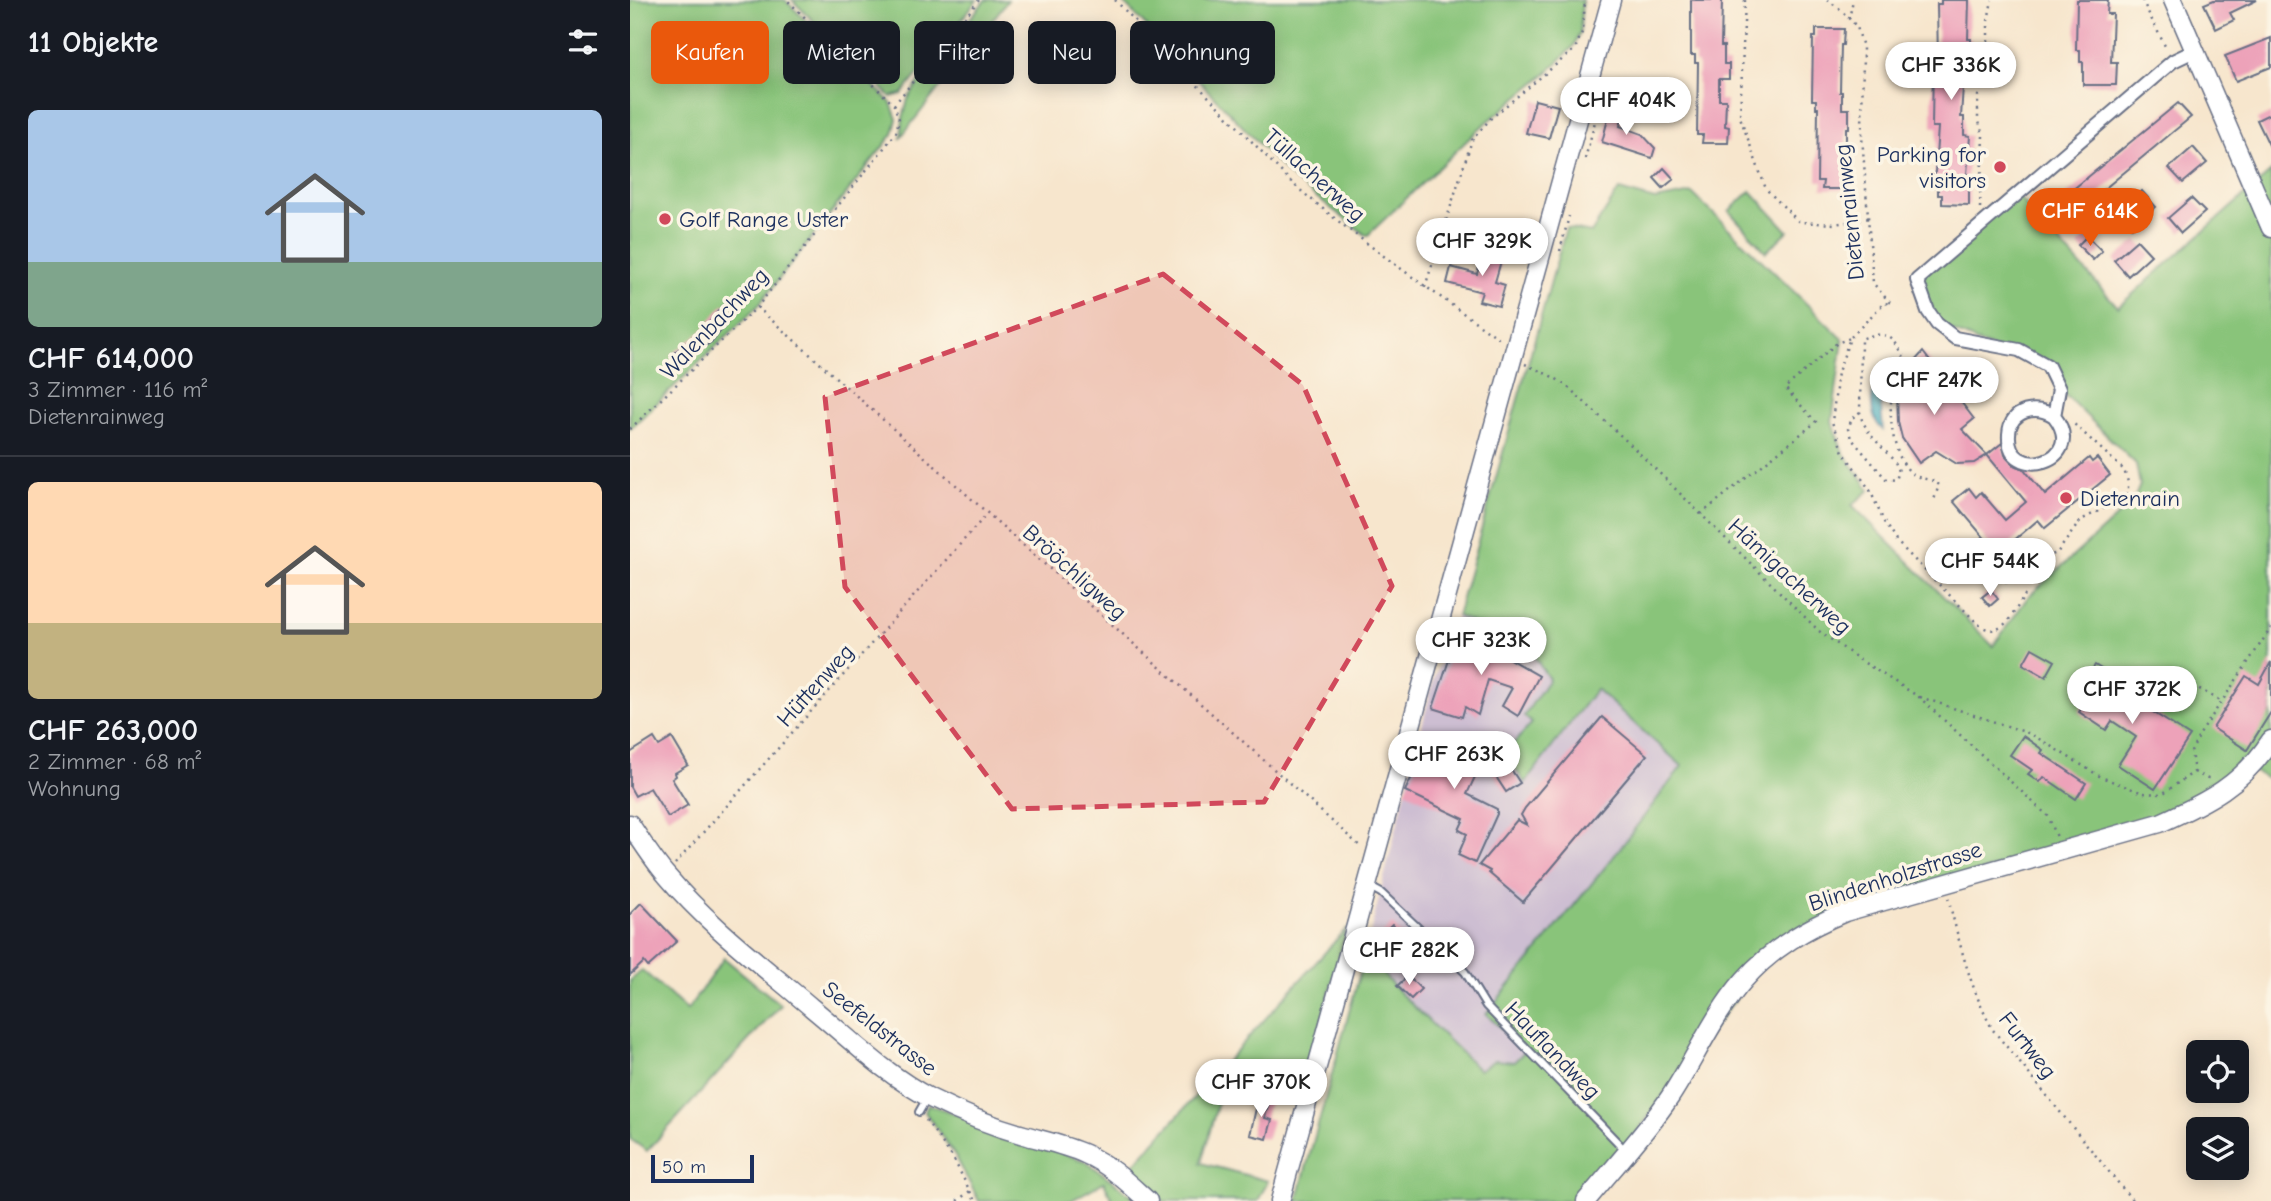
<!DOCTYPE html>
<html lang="de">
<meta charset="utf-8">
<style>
:root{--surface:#171b24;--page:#20242c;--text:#f1f3f6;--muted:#9ea1a6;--line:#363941;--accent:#ea580c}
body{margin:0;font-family:"Comic Neue",sans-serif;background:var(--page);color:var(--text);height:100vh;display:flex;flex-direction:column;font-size:26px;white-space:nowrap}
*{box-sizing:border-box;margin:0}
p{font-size:23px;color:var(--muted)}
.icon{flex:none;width:38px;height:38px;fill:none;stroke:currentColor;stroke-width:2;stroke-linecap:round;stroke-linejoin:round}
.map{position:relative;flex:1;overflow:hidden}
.drawer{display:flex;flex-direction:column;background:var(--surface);width:630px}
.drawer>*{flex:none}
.banner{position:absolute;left:21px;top:21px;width:665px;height:63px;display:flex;gap:14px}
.buttons{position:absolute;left:1556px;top:1040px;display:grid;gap:14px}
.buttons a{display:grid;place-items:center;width:63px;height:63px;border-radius:10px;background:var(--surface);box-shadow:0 4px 18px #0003;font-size:35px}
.scale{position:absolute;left:21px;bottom:18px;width:103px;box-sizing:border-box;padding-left:7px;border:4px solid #1b2f5e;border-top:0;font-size:19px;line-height:24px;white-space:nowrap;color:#1b2f5e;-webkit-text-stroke:5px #fcf5e5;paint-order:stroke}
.price{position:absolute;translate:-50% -60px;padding:0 16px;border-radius:24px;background:#fff;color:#222;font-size:23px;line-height:46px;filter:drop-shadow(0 2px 4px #0008)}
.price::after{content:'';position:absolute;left:50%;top:42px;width:21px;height:16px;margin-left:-10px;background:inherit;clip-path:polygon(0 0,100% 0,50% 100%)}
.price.active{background:var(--accent);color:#fff}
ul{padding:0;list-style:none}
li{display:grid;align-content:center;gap:14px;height:371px;padding:0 28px}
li+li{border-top:2px solid var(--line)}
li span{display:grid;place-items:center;height:217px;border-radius:10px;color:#555}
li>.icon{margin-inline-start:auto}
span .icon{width:126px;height:126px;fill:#fffc;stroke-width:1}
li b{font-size:30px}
h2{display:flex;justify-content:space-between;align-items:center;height:84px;padding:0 28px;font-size:30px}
.tag{padding:0 24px;border-radius:10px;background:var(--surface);box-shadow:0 4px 18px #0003;font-size:24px;line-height:63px}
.tag.active{background:var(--accent);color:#fff}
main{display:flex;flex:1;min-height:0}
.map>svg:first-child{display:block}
.industrial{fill:#cdbed2}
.green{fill:#89c47a;stroke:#527a6c;stroke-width:2}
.water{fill:#3daabc;stroke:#2c6c8d;stroke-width:2}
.building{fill:#eda2b9}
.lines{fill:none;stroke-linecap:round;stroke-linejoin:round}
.lane-casing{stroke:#686f85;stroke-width:10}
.street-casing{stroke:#686f85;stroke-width:16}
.secondary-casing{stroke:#686f85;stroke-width:21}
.path{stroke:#686f85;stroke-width:2.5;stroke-dasharray:2 5;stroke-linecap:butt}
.lane{stroke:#fff;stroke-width:6}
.street{stroke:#fff;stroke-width:12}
.secondary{stroke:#fff;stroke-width:18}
.marked{fill:#d1495b;fill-opacity:0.2;stroke:#d1495b;stroke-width:5;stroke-dasharray:14 9;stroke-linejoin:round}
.poi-dot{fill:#d1495b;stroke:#fcf5e5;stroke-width:2.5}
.labels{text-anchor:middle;stroke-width:7;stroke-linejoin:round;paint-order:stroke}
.poi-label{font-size:23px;fill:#1b2f5e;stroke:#fcf5e5;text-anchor:start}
.street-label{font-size:23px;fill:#1b2f5e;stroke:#fcf5e5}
</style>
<main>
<section class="drawer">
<h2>11 Objekte<svg class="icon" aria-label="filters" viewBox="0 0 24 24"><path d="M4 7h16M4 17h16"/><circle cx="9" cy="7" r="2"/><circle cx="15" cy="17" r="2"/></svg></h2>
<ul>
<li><span style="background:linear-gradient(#a9c7e8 70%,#7fa58c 0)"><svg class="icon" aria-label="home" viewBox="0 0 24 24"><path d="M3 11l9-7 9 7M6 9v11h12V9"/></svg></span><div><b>CHF 614,000</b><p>3 Zimmer · 116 m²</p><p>Dietenrainweg</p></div></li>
<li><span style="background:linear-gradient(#ffd9b3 65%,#c2b280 0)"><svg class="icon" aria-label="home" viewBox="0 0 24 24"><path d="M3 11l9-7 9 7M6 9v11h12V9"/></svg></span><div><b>CHF 263,000</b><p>2 Zimmer · 68 m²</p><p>Wohnung</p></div></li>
</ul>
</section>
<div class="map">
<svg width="1641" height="1201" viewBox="0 0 1641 1201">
<rect width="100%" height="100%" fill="#fcf5e5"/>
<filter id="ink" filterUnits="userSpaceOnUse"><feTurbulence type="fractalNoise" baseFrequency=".0143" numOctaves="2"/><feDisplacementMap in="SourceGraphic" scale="14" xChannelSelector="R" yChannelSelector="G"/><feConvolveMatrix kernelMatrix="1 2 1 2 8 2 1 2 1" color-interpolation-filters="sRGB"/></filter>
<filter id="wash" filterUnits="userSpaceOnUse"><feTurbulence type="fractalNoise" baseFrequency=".00686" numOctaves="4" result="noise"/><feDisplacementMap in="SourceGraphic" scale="28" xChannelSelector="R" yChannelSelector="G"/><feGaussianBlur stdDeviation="1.57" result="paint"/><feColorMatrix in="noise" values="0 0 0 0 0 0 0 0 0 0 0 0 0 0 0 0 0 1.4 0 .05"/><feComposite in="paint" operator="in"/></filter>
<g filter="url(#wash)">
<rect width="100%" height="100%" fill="#f7e6cd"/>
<polygon class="industrial" points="827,616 896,644 919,679 894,716 902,723 896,782 966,689 1052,766 985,855 856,1014 896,1052 884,1062 865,1060 850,1070 770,993 735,954 805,674 818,648"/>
<g class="green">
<polygon points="0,0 155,0 261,103 267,119 263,134 127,307 0,429"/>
<polygon points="162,0 347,0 272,94 261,97"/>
<polygon points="355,0 378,0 271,137 273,118 278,99 291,79"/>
<polygon points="491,0 952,0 952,1 950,33 943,47 918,72 849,129 737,236 663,179"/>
<polygon points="1641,172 1641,781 1620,769 1565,808 1215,912 1134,960 956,1201 667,1201 735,954 770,993 849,1070 865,1060 884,1062 895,1051 856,1014 985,855 1052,766 966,689 895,783 875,753 902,723 894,716 919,679 896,644 827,616 936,228 961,233 989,190 1025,200 1062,193 1213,339 1202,422 1213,452 1240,490 1222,505 1363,646 1398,597 1503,502 1510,485 1506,464 1429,389 1418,366 1352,344 1307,324 1287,280 1386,194 1488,307"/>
<polygon points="1121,191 1158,231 1136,252 1099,211"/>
<polygon points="717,928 674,1086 664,1093 595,1077 571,1163 638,1181 628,1201 533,1201 499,1170"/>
<polygon points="94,958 151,1005 17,1151 0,1139 0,981 12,970 57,1010"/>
<polygon points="298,1104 457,1162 509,1201 483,1201 474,1182 440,1201 349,1201 326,1157 295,1112"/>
</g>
<path class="water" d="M1263,360l-12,45 2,25c-20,-18 -11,-56 10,-70z"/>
<g id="blocks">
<g class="building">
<polygon points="1061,0 1092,0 1091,46 1094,46 1094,64 1099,64 1099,79 1089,79 1089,100 1096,100 1095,126 1099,127 1098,143 1072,143 1073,135 1067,135 1068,63 1065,63 1065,55 1061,55"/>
<polygon points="1311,0 1339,0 1338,39 1341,39 1341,55 1335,55 1331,117 1334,117 1334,135 1340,136 1336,187 1339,187 1339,205 1312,204 1312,195 1308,195 1308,187 1304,187 1308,127 1302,127 1303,62 1308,62 1307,4 1311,4"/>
<polygon points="1447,0 1478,0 1477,14 1483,14 1481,62 1487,62 1486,85 1453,85 1453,62 1450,62 1450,50 1446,50"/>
<polygon points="1584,0 1627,0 1600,13 1604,20 1586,29 1574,4"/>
<polygon points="1186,29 1214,29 1213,45 1211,45 1210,92 1212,92 1212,109 1219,109 1219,128 1216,128 1216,172 1219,172 1218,189 1192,189 1193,181 1187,181 1188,108 1186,108 1186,100 1182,100 1183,37 1186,37"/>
<polygon points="1641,38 1641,67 1606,81 1595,56"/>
<polygon points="905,100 928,106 919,138 896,133"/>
<polygon points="1548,103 1561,117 1432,224 1419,209"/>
<polygon points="980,111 987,112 992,118 990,126 1012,134 1025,148 1022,158 972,142"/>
<polygon points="1641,113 1641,149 1627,120"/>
<polygon points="1563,147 1577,163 1553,183 1539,168"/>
<polygon points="1034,168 1044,179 1033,188 1024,178"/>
<polygon points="1512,191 1526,207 1502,228 1487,213"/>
<polygon points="1561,198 1575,212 1551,233 1538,218"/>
<polygon points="1457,236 1472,251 1463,260 1448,245"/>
<polygon points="1507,240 1521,255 1498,276 1484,260"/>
<polygon points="854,249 873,254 865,282 875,285 869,306 849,301 852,292 817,283 821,267 847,274"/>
<polygon points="94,304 106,310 97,323 83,341 45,366 41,355 71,332"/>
<polygon points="1293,352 1344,419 1332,429 1357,455 1344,463 1327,464 1306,451 1289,463 1272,438 1268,422 1267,394 1282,364"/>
<polygon points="1372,443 1375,455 1384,465 1394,469 1415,495 1459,458 1462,462 1467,458 1480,475 1415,528 1408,520 1368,554 1323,501 1339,488 1346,497 1351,492 1375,520 1396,502 1357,455"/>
<polygon points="1361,590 1368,599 1360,606 1352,597"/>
<polygon points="828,633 878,649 876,657 909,676 888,716 872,706 882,688 858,680 848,715 835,707 832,717 803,708"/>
<polygon points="1402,648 1425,661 1416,677 1393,664"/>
<polygon points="1641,662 1641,712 1617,750 1583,728 1616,676 1629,684"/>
<polygon points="1465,665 1503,689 1498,696 1560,736 1525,789 1488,765 1506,737 1482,721 1476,730 1449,712 1455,703 1445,696"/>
<polygon points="972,717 1017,755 893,902 859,873 860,871 849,865 887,820 897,825 891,815 895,808"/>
<polygon points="802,735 838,751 833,767 837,769 848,749 856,753 837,794 867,809 867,814 845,863 828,855 837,834 829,830 834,819 775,791"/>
<polygon points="1393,736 1413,750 1411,753 1456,783 1446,799 1414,777 1410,782 1398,774 1402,770 1380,755"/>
<polygon points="24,738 29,746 42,738 58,765 45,773 46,776 42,779 58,805 38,817 20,788 5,796 0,787 0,753"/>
<polygon points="871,754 890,783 876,792 857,763"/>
<polygon points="11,903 47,941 18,967 14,962 0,975 0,914"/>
<polygon points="762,924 782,947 767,960 748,938"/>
<polygon points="778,976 791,989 781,999 767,986"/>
<polygon points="629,1095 640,1098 635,1118 642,1120 637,1139 620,1135"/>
</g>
</g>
</g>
<g filter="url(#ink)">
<use href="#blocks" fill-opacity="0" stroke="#686f85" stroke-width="2"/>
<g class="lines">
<defs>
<g id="lane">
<polyline points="738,886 751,893 835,972 856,1006 996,1151"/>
<polyline points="289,1112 297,1098"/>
</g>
<path id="street" d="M1424,416c-17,-11 -44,-7 -45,18 -3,50 81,28 45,-18l5,-27 -11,-23 -29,-16 -64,-12 -18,-14 -9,-13 -11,-31 256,-219 21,-10"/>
<g id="secondary">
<polyline points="1543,0 1641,228"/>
<path d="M0,824c12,18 23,36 37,52 42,50 96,90 145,132 38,31 75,68 118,90 30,15 62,28 94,37 21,6 41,10 61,19 25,11 43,29 63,47"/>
<polyline points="650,1201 981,0"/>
<path d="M956,1201c28,-34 59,-67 84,-104 25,-38 44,-83 74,-117 28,-32 63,-52 101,-68l315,-89c47,-21 83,-39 111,-83"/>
</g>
</defs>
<use href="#lane" class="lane-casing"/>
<use href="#street" class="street-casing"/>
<use href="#secondary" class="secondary-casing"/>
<g class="path">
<path d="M485,0l177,183c65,56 138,107 208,156"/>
<polyline points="1115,0 1110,117 1136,189 1169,222 1205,224 1240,218"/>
<path d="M1197,0l12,8 18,19 6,20 -1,89 11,147 18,21 -7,-1 -34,35 -12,34 -6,50 11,30 27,38 14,32 12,19 80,81c25,22 36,-8 49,-27"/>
<polyline points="1512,0 1537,50"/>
<polyline points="1219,19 1223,0"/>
<polyline points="264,105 349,0"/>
<polyline points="955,159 973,92"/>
<polyline points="1350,208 1353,136 1348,118 1348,96 1358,55 1358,21 1362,0"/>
<polyline points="930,251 939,216"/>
<polyline points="795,287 842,140 861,118 945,49 953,30 955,0"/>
<polyline points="127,307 732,848"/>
<polyline points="895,364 925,378 939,388 1003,447 1189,631 1230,660 1289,697 1418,816 1427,837"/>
<path d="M1230,412l-8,6 -4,11 3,9 35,41 10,1 3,-9 -4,-9 -26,-29 -7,-13 -2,-8 1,-73c24,-9 32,-4 43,18 -3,13 -10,24 -12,37 -4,22 1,67 22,81 8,5 18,3 25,10l-5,15"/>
<polyline points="0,429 127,307 266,133 269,119 264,105 157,0"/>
<polyline points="1071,514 1186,422 1155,388 1207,343 1220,338"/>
<polyline points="1376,583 1391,566 1427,553 1451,520 1488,501 1498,493 1498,482 1494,470 1444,424"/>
<polyline points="1557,682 1592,702"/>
<polyline points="1290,697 1401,734 1471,777 1513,793 1532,794 1564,772 1561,752 1570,734 1641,628"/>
<polyline points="1564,772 1580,780"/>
<polyline points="45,864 357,514"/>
<path d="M1318,898c12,46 22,91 45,132l140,171"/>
<polyline points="296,1120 323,1158 345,1201"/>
<polyline points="327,1201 340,1191"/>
</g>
<use href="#lane" class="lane"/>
<use href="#street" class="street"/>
<use href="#secondary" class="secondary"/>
</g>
</g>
<path class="marked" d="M533,274l140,111 89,201 -128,216 -252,7 -167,-222 -20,-190z"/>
<g class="poi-dot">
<circle cx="1370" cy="167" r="7"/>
<circle cx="35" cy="219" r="7"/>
<circle cx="1436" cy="498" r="7"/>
</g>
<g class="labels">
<g class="poi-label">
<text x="1356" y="162" text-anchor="end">Parking for<tspan x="1356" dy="26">visitors</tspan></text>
<text x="49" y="227">Golf Range Uster</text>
<text x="1450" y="506">Dietenrain</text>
</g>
<g class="street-label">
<text transform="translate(685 175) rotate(42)" y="8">Tüllacherweg</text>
<text transform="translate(1219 212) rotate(-96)" y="8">Dietenrainweg</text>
<text transform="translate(84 323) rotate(-46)" y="8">Walenbachweg</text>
<text transform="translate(445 572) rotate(42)" y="8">Brööchligweg</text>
<text transform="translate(1160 576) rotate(43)" y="8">Hämigacherweg</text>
<text transform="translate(185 685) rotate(-48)" y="8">Hüttenweg</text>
<text transform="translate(1265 876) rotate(-18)" y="8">Blindenholzstrasse</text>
<text transform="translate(250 1028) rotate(38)" y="8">Seefeldstrasse</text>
<text transform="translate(1398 1045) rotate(52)" y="8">Furtweg</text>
<text transform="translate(923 1050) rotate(46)" y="8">Hauflandweg</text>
</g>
</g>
</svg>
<div class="buttons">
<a><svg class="icon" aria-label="locate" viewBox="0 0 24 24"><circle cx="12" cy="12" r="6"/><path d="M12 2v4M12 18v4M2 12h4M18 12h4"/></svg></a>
<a><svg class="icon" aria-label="layers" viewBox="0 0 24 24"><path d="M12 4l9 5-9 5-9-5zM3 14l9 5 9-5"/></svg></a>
</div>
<div class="scale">50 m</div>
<b class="price" style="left:1321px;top:102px">CHF 336K</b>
<b class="price" style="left:996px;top:137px">CHF 404K</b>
<b class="price active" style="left:1460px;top:248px">CHF 614K</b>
<b class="price" style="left:852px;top:278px">CHF 329K</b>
<b class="price" style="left:1304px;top:417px">CHF 247K</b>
<b class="price" style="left:1360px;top:598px">CHF 544K</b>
<b class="price" style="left:851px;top:677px">CHF 323K</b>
<b class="price" style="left:1502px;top:726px">CHF 372K</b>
<b class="price" style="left:824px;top:791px">CHF 263K</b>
<b class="price" style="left:779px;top:987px">CHF 282K</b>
<b class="price" style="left:631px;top:1119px">CHF 370K</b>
<div class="banner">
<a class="tag active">Kaufen</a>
<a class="tag">Mieten</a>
<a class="tag">Filter</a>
<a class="tag">Neu</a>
<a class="tag">Wohnung</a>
</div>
</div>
</main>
